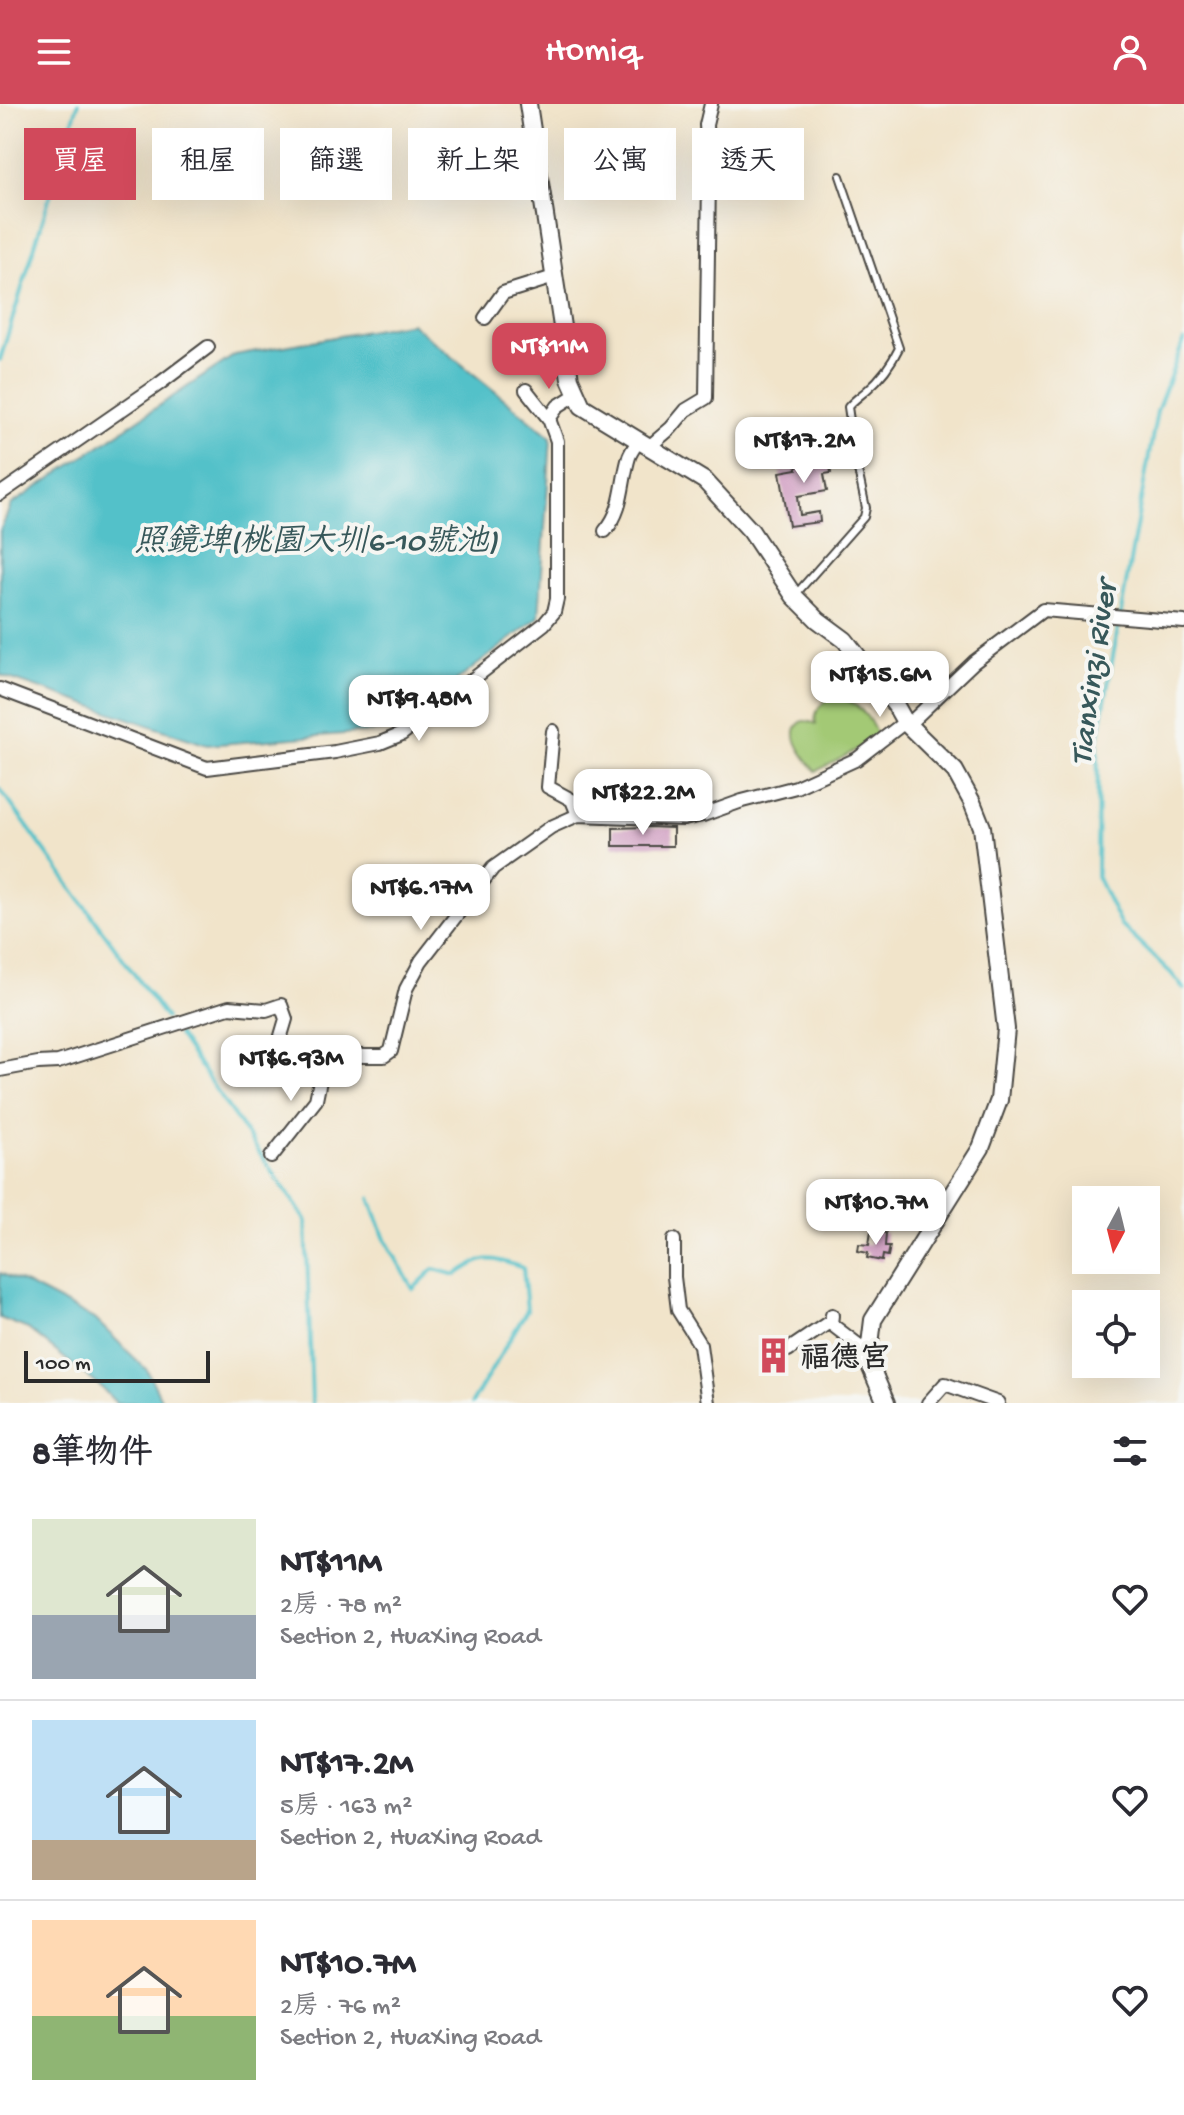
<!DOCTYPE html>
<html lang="zh-TW">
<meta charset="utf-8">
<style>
:root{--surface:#fff;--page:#f7f7f7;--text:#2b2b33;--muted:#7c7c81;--line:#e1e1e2;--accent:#d1495b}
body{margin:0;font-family:"Gochi Hand","LXGW WenKai TC",sans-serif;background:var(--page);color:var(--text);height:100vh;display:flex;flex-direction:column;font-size:30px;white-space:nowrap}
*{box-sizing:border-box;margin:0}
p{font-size:26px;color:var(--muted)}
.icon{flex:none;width:44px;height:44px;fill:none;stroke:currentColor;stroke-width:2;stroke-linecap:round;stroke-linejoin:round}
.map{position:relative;height:1299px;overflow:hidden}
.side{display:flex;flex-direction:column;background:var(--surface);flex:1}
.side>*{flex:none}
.banner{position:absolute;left:24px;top:24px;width:1136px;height:72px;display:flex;gap:16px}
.needle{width:52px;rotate:187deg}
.tools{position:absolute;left:1072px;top:1082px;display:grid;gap:16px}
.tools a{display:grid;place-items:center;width:88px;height:88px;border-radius:0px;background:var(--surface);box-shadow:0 8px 32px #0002;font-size:40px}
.scale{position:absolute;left:24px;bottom:20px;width:186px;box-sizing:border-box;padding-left:8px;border:4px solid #2b2b2b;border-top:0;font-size:22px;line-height:28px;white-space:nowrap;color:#2b2b2b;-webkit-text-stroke:6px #f6f6f2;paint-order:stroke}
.price{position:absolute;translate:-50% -68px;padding:0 18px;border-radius:16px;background:#fff;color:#222;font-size:26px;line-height:52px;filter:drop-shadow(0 2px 4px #0008)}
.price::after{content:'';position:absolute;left:50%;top:48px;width:24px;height:18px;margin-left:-12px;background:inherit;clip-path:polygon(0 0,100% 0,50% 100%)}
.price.active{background:var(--accent);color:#fff}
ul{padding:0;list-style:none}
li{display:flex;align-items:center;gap:24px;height:200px;padding:0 32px}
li+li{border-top:2px solid var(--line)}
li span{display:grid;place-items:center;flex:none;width:224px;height:160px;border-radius:0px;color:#555}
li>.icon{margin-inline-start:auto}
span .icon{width:96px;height:96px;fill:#fffc;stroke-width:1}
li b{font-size:34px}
h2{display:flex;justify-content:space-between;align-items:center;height:96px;padding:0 32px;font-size:34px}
.tag{padding:0 28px;border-radius:0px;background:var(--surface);box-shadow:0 8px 32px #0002;font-size:28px;line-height:72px}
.tag.active{background:var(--accent);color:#fff}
header{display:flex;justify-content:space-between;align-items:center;height:104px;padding:0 32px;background:var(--accent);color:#fff;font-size:36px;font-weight:600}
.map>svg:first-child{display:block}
.green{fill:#a3c974;stroke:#677a50;stroke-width:2}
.water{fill:#53c1c9;stroke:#3f767a;stroke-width:2}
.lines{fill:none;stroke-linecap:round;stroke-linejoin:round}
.stream{stroke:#53c1c9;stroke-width:4}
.building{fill:#cb8fba}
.service-casing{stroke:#494743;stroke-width:10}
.minor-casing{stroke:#494743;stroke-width:16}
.tertiary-casing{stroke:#494743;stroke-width:20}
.service{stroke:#fff;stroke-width:6}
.minor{stroke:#fff;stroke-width:12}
.tertiary{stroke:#fff;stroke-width:16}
.labels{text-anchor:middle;stroke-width:8;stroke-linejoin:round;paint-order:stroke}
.poi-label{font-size:30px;font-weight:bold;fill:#2b2b2b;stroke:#f6f6f2;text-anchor:start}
.water-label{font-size:32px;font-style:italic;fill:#37585a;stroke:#f6f6f2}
</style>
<header><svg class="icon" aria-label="menu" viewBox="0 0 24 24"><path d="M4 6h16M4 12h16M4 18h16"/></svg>Homiq<svg class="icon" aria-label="person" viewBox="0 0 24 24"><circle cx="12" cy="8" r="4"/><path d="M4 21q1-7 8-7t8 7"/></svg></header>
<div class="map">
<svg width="1184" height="1299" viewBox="0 0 1184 1299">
<rect width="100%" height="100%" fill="#f6f6f2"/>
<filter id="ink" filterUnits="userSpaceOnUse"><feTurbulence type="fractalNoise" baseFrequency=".0125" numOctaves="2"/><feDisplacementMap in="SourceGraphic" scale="16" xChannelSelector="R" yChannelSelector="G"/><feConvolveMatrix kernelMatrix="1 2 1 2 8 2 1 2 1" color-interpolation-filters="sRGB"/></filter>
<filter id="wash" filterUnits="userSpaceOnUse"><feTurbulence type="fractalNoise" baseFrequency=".006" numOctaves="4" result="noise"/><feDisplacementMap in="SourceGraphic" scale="32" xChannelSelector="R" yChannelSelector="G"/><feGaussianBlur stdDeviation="1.8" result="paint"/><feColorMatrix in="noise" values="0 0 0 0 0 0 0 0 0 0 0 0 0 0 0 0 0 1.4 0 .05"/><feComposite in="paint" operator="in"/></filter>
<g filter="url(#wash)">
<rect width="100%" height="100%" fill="#f1e4ca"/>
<path class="green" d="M834,593c23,3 35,18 43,39 -20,14 -39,25 -61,35 -8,-9 -29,-34 -18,-46 5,-6 11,-4 18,-1 -3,-13 6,-22 18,-27z"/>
<g class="water">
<polygon points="411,219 551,333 539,513 393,626 207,641 0,571 0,427 11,401 235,251"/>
<polygon points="0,1169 26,1180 96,1216 147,1266 163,1299 116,1299 102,1284 28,1225 0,1214"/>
</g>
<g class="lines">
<g class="stream">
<polyline points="1184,236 1157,307 1098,636 1097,772 1120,820 1171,869 1184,885"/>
<polyline points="0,256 78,0"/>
<polyline points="0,685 166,914"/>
<polyline points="178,931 306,1116 312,1299"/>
<path d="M370,1094l14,39 29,52 21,-20 22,6c30,-21 34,-18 67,-7l4,42 -55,93"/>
</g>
</g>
<g id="blocks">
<g class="building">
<polygon points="810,341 811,357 829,355 831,369 824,370 827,387 798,392 800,411 819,408 820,418 789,422 780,368 797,365 795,342"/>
<polygon points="649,723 673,724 673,742 613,742 613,724"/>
<polygon points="871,1127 886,1129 885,1142 890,1142 888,1152 883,1151 882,1157 867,1154 868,1149 858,1147 859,1140 869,1141"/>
</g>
</g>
</g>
<g filter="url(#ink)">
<use href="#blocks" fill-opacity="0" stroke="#494743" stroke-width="2"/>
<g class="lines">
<defs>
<path id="service" d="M796,490l68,-77 2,-9 -10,-47 -8,-54c6,-7 12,-11 19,-17 15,-13 24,-25 32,-42l-59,-172"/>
<g id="minor">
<polyline points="485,214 503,189 554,173"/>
<polyline points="549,315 558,302 577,290"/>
<polyline points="650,342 671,324 686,306 706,294 709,74 706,21 711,0"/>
<polyline points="0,390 159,280 208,243"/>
<path d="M605,427c19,-22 16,-48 24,-74 2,-6 7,-12 10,-17"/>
<polyline points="0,585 207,664 335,648 380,639 402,630 544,520 554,508 557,495 557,337 549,315 526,286"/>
<polyline points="553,627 548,683 572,696 578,711"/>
<path d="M0,966l38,-7 20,-1 171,-55 37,3 15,-5 5,14 -8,27c35,10 69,10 106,10l7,-5 15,-62 15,-28 72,-93 58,-41 27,-12 106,4 19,-4 39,-14 54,-14 61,-28 48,-37 7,-1 62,-59 69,-52 141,12"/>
<polyline points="271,1053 316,996 325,952"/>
<polyline points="674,1136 674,1173 678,1206 700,1241 708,1299"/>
<polyline points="832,1211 831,1220 869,1249"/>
<polyline points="788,1246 831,1217"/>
<polyline points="928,1299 945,1280 998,1299"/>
</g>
<polyline id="tertiary" points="528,0 570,275 582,302 705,377 751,427 794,492 818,516 845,536 896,602 905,618 955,667 972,698 982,723 1006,925 999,996 981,1044 873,1216 868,1257 886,1299"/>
</defs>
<use href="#service" class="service-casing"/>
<use href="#minor" class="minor-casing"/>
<use href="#tertiary" class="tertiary-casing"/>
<use href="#service" class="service"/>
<use href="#minor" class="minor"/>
<use href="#tertiary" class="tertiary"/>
</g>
</g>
<defs>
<symbol id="building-bare" viewBox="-9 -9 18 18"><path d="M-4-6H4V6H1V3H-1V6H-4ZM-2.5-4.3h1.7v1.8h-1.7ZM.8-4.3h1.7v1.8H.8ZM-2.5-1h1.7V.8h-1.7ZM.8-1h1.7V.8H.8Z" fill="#d1495b" stroke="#f6f6f2" stroke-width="2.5" paint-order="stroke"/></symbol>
</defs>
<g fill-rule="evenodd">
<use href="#building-bare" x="748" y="1226" width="51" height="51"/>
</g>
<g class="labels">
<g class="poi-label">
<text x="800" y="1262">福德宮</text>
</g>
<g class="water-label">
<text x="316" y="446">照鏡埤(桃園大圳6-10號池)</text>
<text transform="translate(1091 569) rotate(-82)" y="11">Tianxinzi River</text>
</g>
</g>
</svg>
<div class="tools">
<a><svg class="needle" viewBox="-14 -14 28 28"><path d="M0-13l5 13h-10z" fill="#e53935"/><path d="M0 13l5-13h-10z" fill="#7c7c81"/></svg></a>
<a><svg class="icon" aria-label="locate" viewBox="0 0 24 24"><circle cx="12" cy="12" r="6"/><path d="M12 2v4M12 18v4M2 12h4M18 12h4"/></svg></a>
</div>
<div class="scale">100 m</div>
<b class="price active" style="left:549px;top:287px">NT$11M</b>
<b class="price" style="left:804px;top:381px">NT$17.2M</b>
<b class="price" style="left:880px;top:615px">NT$15.6M</b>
<b class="price" style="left:419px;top:639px">NT$9.48M</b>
<b class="price" style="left:643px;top:733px">NT$22.2M</b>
<b class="price" style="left:421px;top:828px">NT$6.17M</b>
<b class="price" style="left:291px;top:999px">NT$6.93M</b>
<b class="price" style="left:876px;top:1143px">NT$10.7M</b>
<div class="banner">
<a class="tag active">買屋</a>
<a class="tag">租屋</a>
<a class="tag">篩選</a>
<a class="tag">新上架</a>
<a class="tag">公寓</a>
<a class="tag">透天</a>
</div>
</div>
<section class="side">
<h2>8筆物件<svg class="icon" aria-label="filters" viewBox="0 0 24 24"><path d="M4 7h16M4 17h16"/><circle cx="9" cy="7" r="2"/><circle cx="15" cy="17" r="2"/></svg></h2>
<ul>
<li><span style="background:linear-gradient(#dfe7d0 60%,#9aa5b1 0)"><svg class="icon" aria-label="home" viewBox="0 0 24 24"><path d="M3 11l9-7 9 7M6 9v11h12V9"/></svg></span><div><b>NT$11M</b><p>2房 · 78 m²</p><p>Section 2, HuaXing Road</p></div><svg class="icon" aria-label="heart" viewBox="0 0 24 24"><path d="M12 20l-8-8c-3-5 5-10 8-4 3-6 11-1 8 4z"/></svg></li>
<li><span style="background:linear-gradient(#bfe0f5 75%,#b9a48a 0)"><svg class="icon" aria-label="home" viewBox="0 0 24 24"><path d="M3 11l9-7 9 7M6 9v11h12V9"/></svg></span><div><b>NT$17.2M</b><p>5房 · 163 m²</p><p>Section 2, HuaXing Road</p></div><svg class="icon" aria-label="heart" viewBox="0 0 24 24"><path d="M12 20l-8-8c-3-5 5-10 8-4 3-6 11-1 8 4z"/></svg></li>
<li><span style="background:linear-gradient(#ffd9b3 60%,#8fb573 0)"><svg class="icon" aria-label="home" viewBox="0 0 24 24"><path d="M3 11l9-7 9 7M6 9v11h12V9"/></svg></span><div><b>NT$10.7M</b><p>2房 · 76 m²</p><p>Section 2, HuaXing Road</p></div><svg class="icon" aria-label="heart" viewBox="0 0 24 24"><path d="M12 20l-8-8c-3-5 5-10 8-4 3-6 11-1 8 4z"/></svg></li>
</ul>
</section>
